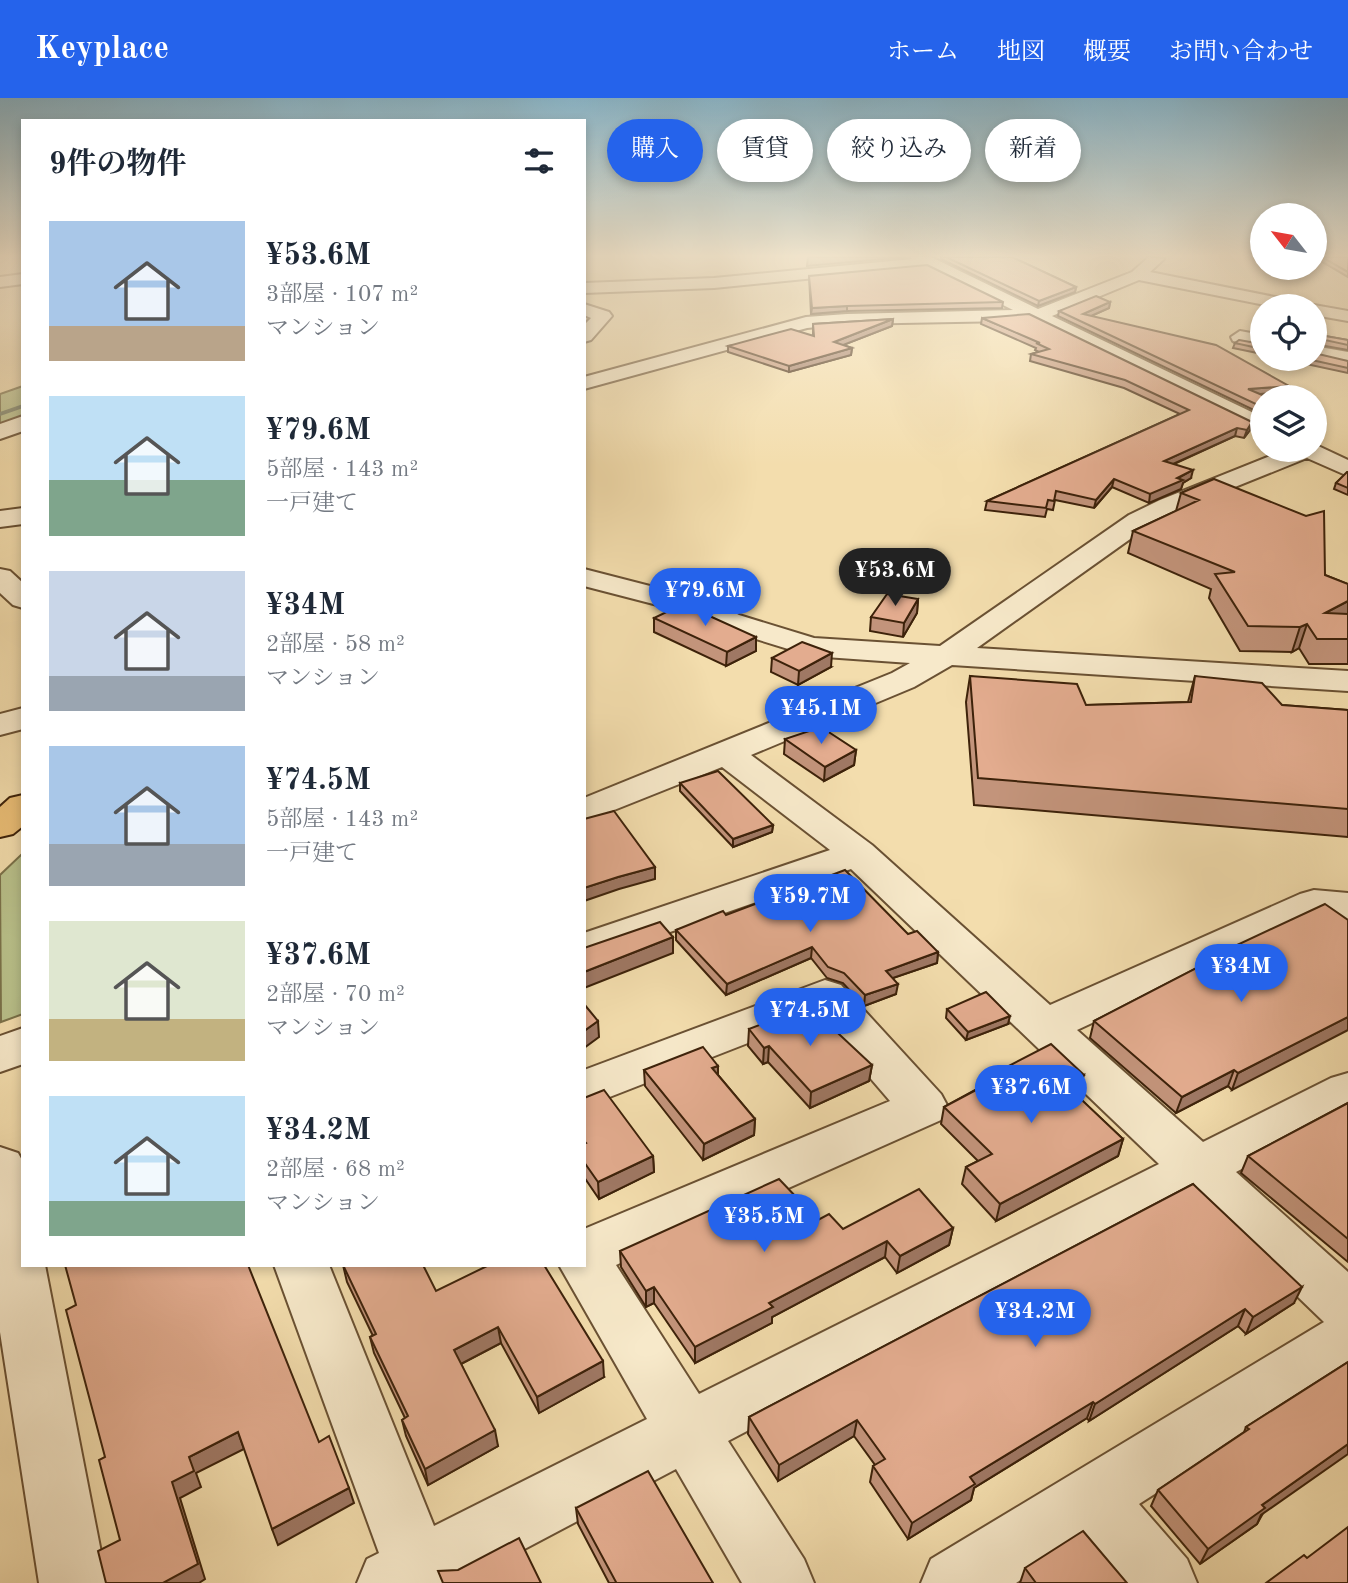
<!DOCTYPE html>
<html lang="ja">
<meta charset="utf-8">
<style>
:root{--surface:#fff;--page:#f2f2f3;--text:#1f2937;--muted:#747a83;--accent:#2563eb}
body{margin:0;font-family:"Old Standard TT","Noto Serif JP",serif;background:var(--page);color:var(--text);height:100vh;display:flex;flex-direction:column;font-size:26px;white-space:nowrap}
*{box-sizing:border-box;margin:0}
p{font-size:23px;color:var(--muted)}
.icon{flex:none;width:38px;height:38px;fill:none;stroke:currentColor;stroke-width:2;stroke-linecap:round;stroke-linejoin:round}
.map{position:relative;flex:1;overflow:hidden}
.drawer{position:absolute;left:21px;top:21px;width:565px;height:1148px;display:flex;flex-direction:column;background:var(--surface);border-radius:0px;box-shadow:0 4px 10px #0003}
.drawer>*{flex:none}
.top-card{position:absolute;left:607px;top:21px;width:635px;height:63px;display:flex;gap:14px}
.needle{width:46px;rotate:301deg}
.tools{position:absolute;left:1250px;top:105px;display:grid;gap:14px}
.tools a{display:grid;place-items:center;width:77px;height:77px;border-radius:50%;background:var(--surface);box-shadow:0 4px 10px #0003;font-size:35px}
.price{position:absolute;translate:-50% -60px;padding:0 16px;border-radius:24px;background:var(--accent);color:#fff;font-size:23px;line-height:46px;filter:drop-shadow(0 2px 4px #0008)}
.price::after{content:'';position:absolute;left:50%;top:42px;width:21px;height:16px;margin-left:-10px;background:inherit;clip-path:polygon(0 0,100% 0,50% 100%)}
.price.current{background:#222;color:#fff}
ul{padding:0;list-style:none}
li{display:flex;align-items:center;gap:21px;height:175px;padding:0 28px}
li span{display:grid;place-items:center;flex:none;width:196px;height:140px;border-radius:0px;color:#555}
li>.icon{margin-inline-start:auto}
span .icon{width:84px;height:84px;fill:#fffc;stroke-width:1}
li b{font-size:30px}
h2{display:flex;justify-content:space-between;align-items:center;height:84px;padding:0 28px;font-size:30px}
.pill{padding:0 24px;border-radius:32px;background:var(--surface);box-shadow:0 4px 10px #0003;font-size:24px;line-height:63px}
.pill.current{background:var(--accent);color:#fff}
header{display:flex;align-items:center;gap:42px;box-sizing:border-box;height:98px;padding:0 35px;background:var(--accent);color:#fff}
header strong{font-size:33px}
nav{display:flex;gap:38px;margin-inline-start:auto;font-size:24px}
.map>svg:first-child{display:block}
.green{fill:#b9c18b;stroke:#7b724a;stroke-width:2}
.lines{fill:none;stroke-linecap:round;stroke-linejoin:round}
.stream{fill:#777f67;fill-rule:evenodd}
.minor-casing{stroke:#6a5133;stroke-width:4}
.highway-casing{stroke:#3d220a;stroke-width:4}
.minor{fill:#f7e9ca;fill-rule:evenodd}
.highway{fill:#eabe76;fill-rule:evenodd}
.wall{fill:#c3947b;stroke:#3d220a;stroke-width:2}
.shaded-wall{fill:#9f7864;stroke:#3d220a;stroke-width:2}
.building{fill:#e3ac8f;stroke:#3d220a;stroke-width:2}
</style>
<header>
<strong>Keyplace</strong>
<nav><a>ホーム</a><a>地図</a><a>概要</a><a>お問い合わせ</a></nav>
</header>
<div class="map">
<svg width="1348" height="1485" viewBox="0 0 1348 1485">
<rect width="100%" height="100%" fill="#f3ddad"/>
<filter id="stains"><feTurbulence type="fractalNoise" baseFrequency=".00286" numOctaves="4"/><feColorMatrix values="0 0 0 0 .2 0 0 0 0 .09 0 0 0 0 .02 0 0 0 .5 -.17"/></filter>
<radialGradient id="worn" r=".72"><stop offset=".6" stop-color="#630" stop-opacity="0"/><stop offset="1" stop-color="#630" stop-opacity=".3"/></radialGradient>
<g class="green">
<polygon points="23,288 23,332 0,340 0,296"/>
<polygon points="23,755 23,916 1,924 0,777"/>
</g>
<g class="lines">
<polygon class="stream" points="23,306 23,310 0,318 0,314"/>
<defs>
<g id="minor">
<polygon points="911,159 931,159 1038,211 1132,174 1149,159 1164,161 1150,174 1295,203 1304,208 1270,208 1139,182 1052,218 1262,319 1262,335 1028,220 1010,223 847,226 807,230 584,291 584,279 806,219 847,216 1013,212 927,169 714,190 584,195 584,185 714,180 912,161"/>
<polygon points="23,176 23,186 0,189 0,179"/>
<polygon points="584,206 609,214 612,218 591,242 584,244 584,227 591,220 584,217"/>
<polygon points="1314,207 1348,213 1348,223 1314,217 1314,208 1308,208"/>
<polygon points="1240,233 1262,237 1262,249 1233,243 1231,239"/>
<polygon points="1314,248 1348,254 1348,266 1314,260"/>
<polygon points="23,318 23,333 0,341 0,326"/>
<polygon points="1314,346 1348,362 1348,378 1307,360 1178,412 1147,429 977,550 1348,573 1348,593 952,567 914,589 751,657 872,747 1050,907 1300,796 1314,792 1348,795 1348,821 1319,819 1077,932 1203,1044 1331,980 1348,975 1348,1015 1236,1074 1348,1174 1348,1272 1139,1406 1187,1461 1197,1485 1120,1485 1084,1441 1016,1485 921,1485 931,1461 1324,1224 1192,1097 728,1343 804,1461 814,1485 742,1485 676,1371 460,1485 357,1485 367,1461 379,1455 274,1167 329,1167 434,1428 647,1321 559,1167 584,1167 584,1131 890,1003 817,918 584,1009 584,972 825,882 841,887 941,996 948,1009 941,1022 616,1167 699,1296 1159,1066 851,771 584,864 584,835 830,752 722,669 584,724 584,700 892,575 910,565 811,558 717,529 696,517 584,488 584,471 716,505 739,517 814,540 940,548 1129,417 1160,402 1285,352 1314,352"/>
<polygon points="23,410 23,426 0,429 0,413"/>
<polygon points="0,471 10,473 23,485 23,510 13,507 0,495"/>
<polygon points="23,610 23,631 0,637 0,616"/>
<polygon points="23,930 23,966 0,974 0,938"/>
<polygon points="0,1049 18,1055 23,1064 23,1167 45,1167 107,1485 39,1485 0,1234"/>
</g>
<polygon id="highway" points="23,697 23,728 13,736 0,739 0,709 10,700"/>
</defs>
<use href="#minor" class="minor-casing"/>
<use href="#highway" class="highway-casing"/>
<use href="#minor" class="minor"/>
<use href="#highway" class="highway"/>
</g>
<g class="wall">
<polygon points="941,159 1012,159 1076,189 1075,194 1038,208 941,161"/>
<polygon points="1314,159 1348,159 1348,179"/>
<polygon points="809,178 1003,204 1002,210 847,213 811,216"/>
<polygon points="1110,204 1109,210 1091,218 1289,288 1287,294 1260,296 1262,299 1262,316 1058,218 1059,213"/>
<polygon points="982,220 1250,332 1244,340 1235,338 1174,366 1191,380 1183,385 1181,391 1149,405 1112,389 1094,410 1055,402 1053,412 1047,411 1045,419 985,412 987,403 1180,316 1124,290 1030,263 1031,256 1039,254 1035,252 1036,250 981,226"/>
<polygon points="893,221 892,228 843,247 852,250 851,257 789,274 728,254 728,248 813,238 813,226"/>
<polygon points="1262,227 1262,236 1258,234 1259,229"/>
<polygon points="1314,236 1348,242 1348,252 1314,246"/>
<polygon points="1235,245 1262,246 1262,256 1233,250"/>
<polygon points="1283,261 1314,261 1348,263 1348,275"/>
<polygon points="1348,374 1348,397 1334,391 1336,385"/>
<polygon points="1214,381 1325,477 1348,486 1348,566 1309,566 1299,550 1292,554 1240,553 1209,500 1211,491 1128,455 1133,433 1176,413 1181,395"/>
<polygon points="918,501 917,515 903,539 870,533 871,519"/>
<polygon points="654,520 756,539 756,553 726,568 654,534"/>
<polygon points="772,560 831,569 798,587 771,574"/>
<polygon points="970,578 1086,607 1188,604 1195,578 1282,607 1348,612 1348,739 974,707 966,604"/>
<polygon points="785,641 856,652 854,667 824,683 784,656"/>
<polygon points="680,685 773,727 772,734 733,749 680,693"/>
<polygon points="726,817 908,836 938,854 937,865 893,880 896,896 864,908 843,885 827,880 811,860 726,897 676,842 676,832"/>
<polygon points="1348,822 1232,992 1228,988 1176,1015 1090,940 1094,923 1236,850 1237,847"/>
<polygon points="947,911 1008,926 966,942 946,920"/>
<polygon points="749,931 872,967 869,983 810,1010 768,964 763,966 748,948"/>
<polygon points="718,968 718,977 755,1021 754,1037 703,1062 645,988 644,972"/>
<polygon points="1003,971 1079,993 1075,996 1123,1041 1118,1058 996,1123 962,1086 966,1069 978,1063 941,1026 944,1009 1001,978"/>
<polygon points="584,1000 653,1058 654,1074 599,1101 584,1079"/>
<polygon points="1348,1005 1348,1164 1241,1075 1248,1058"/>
<polygon points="1193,1086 1294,1205 1246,1236 1238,1228 1089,1323 1087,1320 974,1390 971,1402 908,1441 870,1384 873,1368 875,1367 854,1338 778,1383 748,1336 749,1319"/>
<polygon points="818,1122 843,1131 953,1130 949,1147 897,1175 885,1159 772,1219 772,1225 695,1265 654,1205 646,1209 621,1169 620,1153"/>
<polygon points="343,1167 436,1193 604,1279 539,1315 501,1245 461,1266 498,1348 428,1387 406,1338 402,1322 405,1320 374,1255 370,1239 373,1238 347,1184"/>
<polygon points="1348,1264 1257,1426 1200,1466 1151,1408 1158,1392 1244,1334 1246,1329"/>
<polygon points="576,1410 713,1485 609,1485 578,1426"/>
<polygon points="1025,1470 1127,1485 1020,1485"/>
</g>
<g class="shaded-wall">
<polygon points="808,159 906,159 807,168"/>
<polygon points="1076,189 1075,194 1038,208 1039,203"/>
<polygon points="1110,204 1109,210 1082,222 1083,216"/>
<polygon points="847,208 847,213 811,216 812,210"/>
<polygon points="893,221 892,228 833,251 834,244"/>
<polygon points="852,250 851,257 789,274 789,268"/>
<polygon points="1289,288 1287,294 1247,297 1248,291"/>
<polygon points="1252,324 1250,332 1244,340 1247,332"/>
<polygon points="1237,330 1235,338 1162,371 1164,363"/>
<polygon points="1193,372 1191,380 1183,385 1181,391 1149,405 1150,396"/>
<polygon points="1114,381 1112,389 1094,410 1096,402"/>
<polygon points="918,501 917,515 903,539 904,525"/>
<polygon points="1348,503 1348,522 1325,515"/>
<polygon points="1307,526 1299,550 1292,554 1300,529"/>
<polygon points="756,539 756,553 726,568 727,554"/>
<polygon points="832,555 831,569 798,587 799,573"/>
<polygon points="856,652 854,667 824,683 825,669"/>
<polygon points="773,727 772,734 733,749 733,741"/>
<polygon points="655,769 655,781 619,791 584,803 584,790 618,779"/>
<polygon points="673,839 673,855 584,890 584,874"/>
<polygon points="812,849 811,860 726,897 727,886"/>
<polygon points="938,854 937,865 884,883 886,873"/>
<polygon points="898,886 896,896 864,908 865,897"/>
<polygon points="1010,918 1008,926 966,942 968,934"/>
<polygon points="1348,919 1348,932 1232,992 1238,975"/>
<polygon points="598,923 599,939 584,950 584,933"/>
<polygon points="769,948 768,964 763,966 764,950"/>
<polygon points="872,967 869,983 810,1010 811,994"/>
<polygon points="718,968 718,984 712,970"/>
<polygon points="1234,972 1228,988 1176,1015 1182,999"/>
<polygon points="1084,977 1079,993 1060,1003 1065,986"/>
<polygon points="755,1021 754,1037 703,1062 704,1046"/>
<polygon points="1123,1041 1118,1058 996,1123 1000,1106"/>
<polygon points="653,1058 654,1074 599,1101 598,1084"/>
<polygon points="953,1130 949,1147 897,1175 900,1158"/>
<polygon points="887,1143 885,1159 772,1219 772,1225 695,1265 695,1249 769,1205"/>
<polygon points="654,1189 654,1205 646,1209 646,1193"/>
<polygon points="1302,1189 1294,1205 1246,1236 1253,1219"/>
<polygon points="1245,1211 1238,1228 1089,1323 1095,1306"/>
<polygon points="498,1229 501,1245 457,1268 454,1252"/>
<polygon points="603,1263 604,1279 539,1315 537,1299"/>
<polygon points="1093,1304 1087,1320 974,1390 971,1402 908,1441 912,1425 970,1379"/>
<polygon points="857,1322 854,1338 778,1383 779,1367"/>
<polygon points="495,1332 498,1348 428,1387 425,1371"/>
<polygon points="238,1334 244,1351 196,1375 201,1389 180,1400 205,1481 199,1485 163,1485 172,1384 189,1359"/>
<polygon points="1348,1346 1348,1356 1261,1417 1257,1426 1200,1466 1208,1451 1262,1407"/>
<polygon points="349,1390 354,1405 278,1447 272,1431"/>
</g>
<g class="building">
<polygon points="946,159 1012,159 1076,189 1039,203"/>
<polygon points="1322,159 1348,159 1348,174"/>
<polygon points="927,167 1003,204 847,208 812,210 809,178"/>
<polygon points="1096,198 1110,204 1083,216 1216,247 1289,288 1248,291 1267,299 1262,299 1262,309 1059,213"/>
<polygon points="1029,216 1252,324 1247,332 1237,330 1164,363 1193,372 1177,380 1183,382 1150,396 1114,381 1096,402 1056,393 1054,403 1048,402 1046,410 987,403 1189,312 1125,282 1031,256 1049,251 1036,245 1040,245 982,220"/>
<polygon points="893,221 834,244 852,250 789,268 728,248 791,231 814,238 813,226"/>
<polygon points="1314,236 1348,242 1348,247 1316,240 1314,242"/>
<polygon points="1239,242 1262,246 1262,251 1235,245"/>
<polygon points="1314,255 1348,263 1348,270 1307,261 1314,261"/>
<polygon points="1347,374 1348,374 1348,390 1336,385"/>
<polygon points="1214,381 1306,418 1324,413 1325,477 1348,486 1348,503 1325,515 1348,516 1348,541 1317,541 1307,526 1300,529 1248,528 1215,476 1235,474 1133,433 1199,402 1181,395"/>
<polygon points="887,496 918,501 904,525 871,519"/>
<polygon points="683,506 756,539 727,554 654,520"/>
<polygon points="802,544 832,555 799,573 772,560"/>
<polygon points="970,578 1077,586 1086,607 1191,604 1195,578 1262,585 1282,607 1348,612 1348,711 978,680"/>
<polygon points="821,629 856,652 825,669 785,641"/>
<polygon points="718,673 773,727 733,741 680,685"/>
<polygon points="614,713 655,769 618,779 584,790 584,721"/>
<polygon points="845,772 908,836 917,833 938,854 886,873 898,886 865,897 844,875 828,869 812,849 727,886 676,832 723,813 726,817"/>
<polygon points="1325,806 1348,822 1348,919 1238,975 1234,972 1182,999 1094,923 1239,848 1237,847"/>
<polygon points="660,824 673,839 584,874 584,850"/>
<polygon points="986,894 1010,918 968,934 947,911"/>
<polygon points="584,906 598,923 584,933"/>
<polygon points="809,908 872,967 811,994 769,948 764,950 749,931"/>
<polygon points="1051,946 1084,977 1065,986 1123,1041 1000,1106 966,1069 992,1056 944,1009 1008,975 1003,971"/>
<polygon points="703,949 718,968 712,970 755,1021 704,1046 644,972"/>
<polygon points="604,992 653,1058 598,1084 584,1064 584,1046 586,1045 584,1043 584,1000"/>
<polygon points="1348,1005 1348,1141 1248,1058"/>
<polygon points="779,1081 818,1122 829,1116 843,1131 919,1091 953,1130 900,1158 887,1143 769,1205 773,1209 695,1249 654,1189 646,1193 620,1153"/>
<polygon points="1193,1086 1302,1189 1253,1219 1245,1211 1095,1306 1093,1304 970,1379 975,1386 912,1425 873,1368 885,1361 857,1322 779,1367 749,1319"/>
<polygon points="65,1167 248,1167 319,1344 329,1338 349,1390 272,1431 238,1334 189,1359 194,1373 172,1384 198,1466 163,1485 106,1485 98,1453 120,1442 99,1362 105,1359 66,1212 76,1207"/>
<polygon points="343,1167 423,1167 436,1193 489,1167 544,1167 603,1263 537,1299 498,1229 454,1252 495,1332 425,1371 402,1322 408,1318 370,1239 376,1236"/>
<polygon points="1348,1264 1348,1346 1262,1407 1265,1410 1208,1451 1158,1392 1249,1331 1246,1329"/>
<polygon points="648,1373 713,1485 615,1485 616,1484 576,1410"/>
<polygon points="1348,1429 1348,1485 1266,1485 1304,1457 1307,1460"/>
<polygon points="1083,1433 1127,1485 1036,1485 1025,1470"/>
<polygon points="519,1440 541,1485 443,1485 438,1473 458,1472"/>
</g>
<linearGradient id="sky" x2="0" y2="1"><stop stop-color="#8ab8cd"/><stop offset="0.43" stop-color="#faf0da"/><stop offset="1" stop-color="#faf0da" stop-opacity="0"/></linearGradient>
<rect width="1348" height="367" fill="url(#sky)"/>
<rect width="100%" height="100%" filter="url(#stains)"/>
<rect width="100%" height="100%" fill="url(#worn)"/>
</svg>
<div class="tools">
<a><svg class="needle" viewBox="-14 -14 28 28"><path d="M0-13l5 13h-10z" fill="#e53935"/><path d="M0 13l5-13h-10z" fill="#747a83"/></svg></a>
<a><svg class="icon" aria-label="locate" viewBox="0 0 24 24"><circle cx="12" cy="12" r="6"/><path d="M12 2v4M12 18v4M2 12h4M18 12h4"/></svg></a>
<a><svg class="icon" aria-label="layers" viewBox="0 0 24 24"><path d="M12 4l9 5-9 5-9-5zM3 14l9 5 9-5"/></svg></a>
</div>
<b class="price current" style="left:895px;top:510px">¥53.6M</b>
<b class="price" style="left:705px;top:530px">¥79.6M</b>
<b class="price" style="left:821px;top:648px">¥45.1M</b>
<b class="price" style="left:810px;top:836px">¥59.7M</b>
<b class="price" style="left:1241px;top:906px">¥34M</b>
<b class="price" style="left:810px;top:950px">¥74.5M</b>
<b class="price" style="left:1031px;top:1027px">¥37.6M</b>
<b class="price" style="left:764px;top:1156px">¥35.5M</b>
<b class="price" style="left:1035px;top:1251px">¥34.2M</b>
<div class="top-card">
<a class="pill current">購入</a>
<a class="pill">賃貸</a>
<a class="pill">絞り込み</a>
<a class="pill">新着</a>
</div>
<section class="drawer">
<h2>9件の物件<svg class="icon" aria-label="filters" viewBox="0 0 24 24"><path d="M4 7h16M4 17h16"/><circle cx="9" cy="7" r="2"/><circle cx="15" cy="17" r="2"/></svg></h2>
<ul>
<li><span style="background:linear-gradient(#a9c7e8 75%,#b9a48a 0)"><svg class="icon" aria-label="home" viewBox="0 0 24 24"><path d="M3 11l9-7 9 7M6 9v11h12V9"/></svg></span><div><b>¥53.6M</b><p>3部屋 · 107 m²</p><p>マンション</p></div></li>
<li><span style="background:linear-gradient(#bfe0f5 60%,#7fa58c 0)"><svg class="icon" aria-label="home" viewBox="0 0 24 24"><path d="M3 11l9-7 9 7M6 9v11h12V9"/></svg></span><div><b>¥79.6M</b><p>5部屋 · 143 m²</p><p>一戸建て</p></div></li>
<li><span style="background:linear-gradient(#c9d6e8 75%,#9aa5b1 0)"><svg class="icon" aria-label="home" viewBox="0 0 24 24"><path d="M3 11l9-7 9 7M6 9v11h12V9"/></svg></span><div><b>¥34M</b><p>2部屋 · 58 m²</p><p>マンション</p></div></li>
<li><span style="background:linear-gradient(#a9c7e8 70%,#9aa5b1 0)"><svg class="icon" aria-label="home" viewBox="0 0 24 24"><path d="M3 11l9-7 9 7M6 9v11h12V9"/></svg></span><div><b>¥74.5M</b><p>5部屋 · 143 m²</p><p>一戸建て</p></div></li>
<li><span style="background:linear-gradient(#dfe7d0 70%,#c2b280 0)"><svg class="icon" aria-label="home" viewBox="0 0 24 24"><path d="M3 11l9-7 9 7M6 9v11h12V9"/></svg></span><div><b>¥37.6M</b><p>2部屋 · 70 m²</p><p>マンション</p></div></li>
<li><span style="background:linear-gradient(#bfe0f5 75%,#7fa58c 0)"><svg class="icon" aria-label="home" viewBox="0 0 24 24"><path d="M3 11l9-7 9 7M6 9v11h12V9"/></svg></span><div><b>¥34.2M</b><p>2部屋 · 68 m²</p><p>マンション</p></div></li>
</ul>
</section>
</div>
